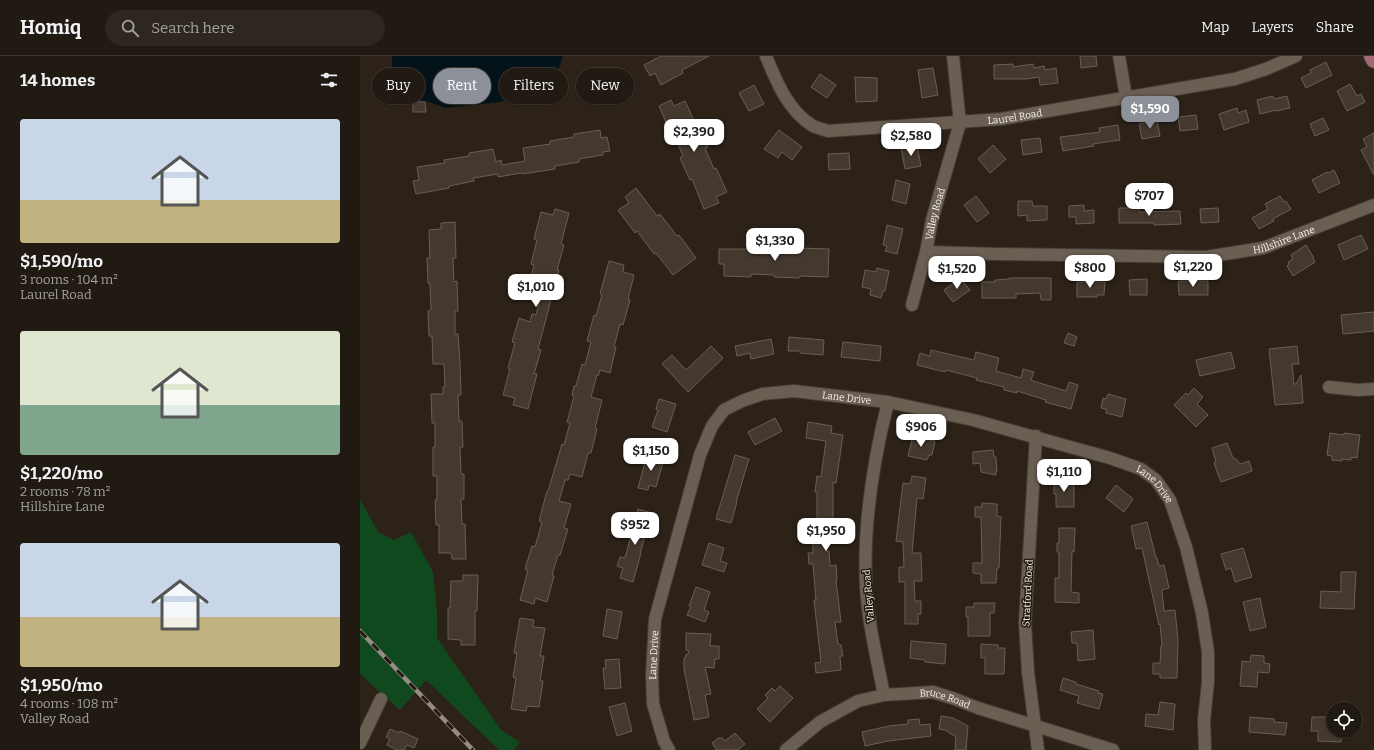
<!DOCTYPE html>
<meta charset="utf-8">
<style>
:root{--surface:#211a12;--page:#2d2720;--text:#f1f3f6;--muted:#a2a19f;--line:#3e3832;--accent:#8c9099}
body{margin:0;font-family:Bitter,serif;background:var(--page);color:var(--text);height:100vh;display:flex;flex-direction:column;font-size:15px;white-space:nowrap}
*{box-sizing:border-box;margin:0}
p{font-size:13px;color:var(--muted)}
.icon{flex:none;width:22px;height:22px;fill:none;stroke:currentColor;stroke-width:2;stroke-linecap:round;stroke-linejoin:round}
.map{position:relative;flex:1;overflow:hidden}
.side{display:flex;flex-direction:column;background:var(--surface);width:360px}
.side>*{flex:none}
.top-card{position:absolute;left:12px;top:12px;width:380px;height:36px;display:flex;gap:8px}
.fabs{position:absolute;left:966px;top:646px;display:grid;gap:8px}
.fabs a{display:grid;place-items:center;width:36px;height:36px;border-radius:50%;background:var(--surface);box-shadow:0 1px 3px #0004,0 0 0 1px var(--line);font-size:20px}
.price{position:absolute;translate:-50% -34px;padding:0 9px;border-radius:8px;background:#fff;color:#222;font-size:13px;line-height:26px;filter:drop-shadow(0 1px 2px #0008)}
.price::after{content:'';position:absolute;left:50%;top:24px;width:12px;height:9px;margin-left:-6px;background:inherit;clip-path:polygon(0 0,100% 0,50% 100%)}
.price.active{background:var(--accent);color:#fff}
ul{padding:0;list-style:none}
li{display:grid;align-content:center;gap:8px;height:212px;padding:0 20px}
li span{display:grid;place-items:center;height:124px;border-radius:4px;color:#555}
li>.icon{margin-inline-start:auto}
span .icon{width:72px;height:72px;fill:#fffc;stroke-width:1}
li b{font-size:17px}
h2{display:flex;justify-content:space-between;align-items:center;height:48px;padding:0 20px;font-size:17px}
.tag{padding:0 14px;border-radius:18px;background:var(--surface);box-shadow:0 1px 3px #0004,0 0 0 1px var(--line);font-size:14px;line-height:36px}
.tag.active{background:var(--accent);color:#fff}
header{display:flex;align-items:center;gap:24px;box-sizing:border-box;height:56px;padding:0 20px;background:var(--surface);border-bottom:1px solid var(--line)}
header strong{font-size:19px}
nav{display:flex;gap:22px;margin-inline-start:auto;font-size:14px}
.search{width:280px;height:36px;background:var(--page);display:flex;align-items:center;gap:10px;box-sizing:border-box;padding:0 14px;border-radius:22px;color:var(--muted);font-size:15px}
main{display:flex;flex:1;min-height:0}
.map>svg:first-child{display:block}
.green{fill:#11491f}
.water{fill:#041319}
.building{fill:#44392f;stroke:#6a5f53}
.lines{fill:none;stroke-linecap:round;stroke-linejoin:round}
.minor-casing{stroke:#463d36;stroke-width:14}
.major-casing{stroke:#463d36;stroke-width:18}
.minor{stroke:#6a5f53;stroke-width:12}
.major{stroke:#a46974;stroke-width:16}
.rail-casing{stroke:#958c84;stroke-width:4.5}
.rail{stroke:#22190f;stroke-width:3;stroke-dasharray:9;stroke-linecap:butt}
.labels{text-anchor:middle;stroke-width:3;stroke-linejoin:round;paint-order:stroke}
.street-label{font-size:10px;fill:#f7f0e9;stroke:#22190f}
</style>
<header>
<strong>Homiq</strong>
<div class="search"><svg class="icon" aria-label="search" viewBox="0 0 24 24"><circle cx="10" cy="10" r="6"/><path d="M15 15l6 6"/></svg>Search here</div>
<nav><a>Map</a><a>Layers</a><a>Share</a></nav>
</header>
<main>
<section class="side">
<h2>14 homes<svg class="icon" aria-label="filters" viewBox="0 0 24 24"><path d="M4 7h16M4 17h16"/><circle cx="9" cy="7" r="2"/><circle cx="15" cy="17" r="2"/></svg></h2>
<ul>
<li><span style="background:linear-gradient(#c9d6e8 65%,#c2b280 0)"><svg class="icon" aria-label="home" viewBox="0 0 24 24"><path d="M3 11l9-7 9 7M6 9v11h12V9"/></svg></span><div><b>$1,590/mo</b><p>3 rooms · 104 m²</p><p>Laurel Road</p></div></li>
<li><span style="background:linear-gradient(#dfe7d0 60%,#7fa58c 0)"><svg class="icon" aria-label="home" viewBox="0 0 24 24"><path d="M3 11l9-7 9 7M6 9v11h12V9"/></svg></span><div><b>$1,220/mo</b><p>2 rooms · 78 m²</p><p>Hillshire Lane</p></div></li>
<li><span style="background:linear-gradient(#c9d6e8 60%,#c2b280 0)"><svg class="icon" aria-label="home" viewBox="0 0 24 24"><path d="M3 11l9-7 9 7M6 9v11h12V9"/></svg></span><div><b>$1,950/mo</b><p>4 rooms · 108 m²</p><p>Valley Road</p></div></li>
</ul>
</section>
<div class="map">
<svg width="1014" height="694" viewBox="0 0 1014 694">
<rect width="100%" height="100%" fill="#2c2218"/>
<polygon class="green" points="0,443 18,476 34,484 51,476 73,516 77,556 77,582 141,674 160,686 154,694 139,694 66,624 40,654 0,618"/>
<polygon class="water" points="32,0 203,0 198,14 183,31 168,39 139,46 86,52 66,45 44,42 32,33"/>
<g class="building">
<polygon points="301,0 349,0 322,14 323,17 301,29 295,17 290,20 284,9"/>
<polygon points="720,0 736,0 737,10 721,12"/>
<polygon points="966,6 972,19 946,32 941,22 951,17 950,14"/>
<polygon points="653,8 653,11 673,8 674,12 684,10 685,14 696,12 698,27 680,29 679,21 666,23 634,23 634,9"/>
<polygon points="573,12 578,39 562,42 558,14"/>
<polygon points="460,18 476,29 467,42 451,31"/>
<polygon points="495,21 517,22 517,45 496,46"/>
<polygon points="990,28 997,40 1001,38 1005,46 987,55 977,35"/>
<polygon points="394,29 404,48 389,55 379,37"/>
<polygon points="913,40 914,43 927,40 930,52 916,55 916,54 900,58 897,44"/>
<polygon points="311,44 314,50 325,45 335,67 337,66 348,91 345,92 354,113 356,112 367,136 356,141 359,147 344,153 332,123 330,124 320,102 323,100 313,77 311,78 299,50"/>
<polygon points="53,46 65,46 66,56 53,56"/>
<polygon points="877,52 878,57 886,54 889,66 864,74 859,58"/>
<polygon points="836,59 838,73 820,75 818,61"/>
<polygon points="963,62 969,74 955,80 950,68"/>
<polygon points="797,65 800,80 782,83 779,68"/>
<polygon points="758,69 760,84 733,88 734,90 703,95 700,81 740,76 739,72"/>
<polygon points="240,74 241,82 247,81 250,95 243,96 243,99 219,103 219,106 195,110 195,113 162,118 161,117 138,121 138,118 113,122 114,125 89,130 89,132 56,138 53,125 59,124 57,111 85,107 84,104 109,100 109,97 133,93 136,106 141,104 142,109 165,105 163,92 190,88 190,85 214,81 214,78"/>
<polygon points="419,74 442,91 432,104 422,96 418,102 404,93"/>
<polygon points="1014,77 1014,119 1001,94 1007,91 1003,83"/>
<polygon points="680,82 682,96 663,99 661,84"/>
<polygon points="557,89 561,110 545,113 541,92"/>
<polygon points="633,89 646,103 630,117 618,103"/>
<polygon points="489,97 490,113 469,114 468,98"/>
<polygon points="974,114 980,127 959,137 952,124 967,116 968,117"/>
<polygon points="536,124 550,128 546,148 532,144"/>
<polygon points="276,132 297,160 300,158 317,180 319,179 336,202 313,219 296,197 294,198 277,175 275,177 258,154 269,147 265,141"/>
<polygon points="616,140 629,157 617,166 604,149"/>
<polygon points="920,140 924,146 926,145 931,153 913,163 914,165 899,173 892,162 908,153 905,148"/>
<polygon points="658,145 672,145 673,150 687,150 687,164 667,165 667,159 658,160"/>
<polygon points="724,149 724,155 734,154 734,167 716,168 716,161 709,161 709,150"/>
<polygon points="759,152 779,152 779,156 820,155 821,168 794,169 794,167 759,167"/>
<polygon points="858,152 859,166 841,167 840,153"/>
<polygon points="195,153 209,157 201,188 204,189 197,214 199,214 178,293 181,294 174,318 177,318 168,353 153,349 155,342 143,339 150,313 148,312 155,287 152,286 159,262 170,266 172,258 176,259 181,238 168,234 174,209 171,208 177,184 174,183 181,156 193,159"/>
<polygon points="95,166 96,202 93,202 94,226 97,225 98,255 95,255 95,278 98,278 100,307 101,339 98,339 99,365 102,365 103,391 100,391 101,418 104,418 104,443 101,443 102,468 105,468 106,503 92,503 91,497 79,497 79,469 76,469 75,444 77,444 77,420 73,420 73,391 75,391 75,367 72,367 71,338 83,338 83,331 85,331 84,308 73,308 72,280 69,280 68,255 71,254 70,227 68,227 67,202 70,202 69,174 81,173 81,167"/>
<polygon points="527,169 543,173 537,198 525,195 527,190 523,189"/>
<polygon points="1001,179 1008,193 984,204 978,189"/>
<polygon points="946,189 954,202 953,203 955,206 933,220 927,210 929,208 928,206 933,203 931,199"/>
<polygon points="391,191 416,191 416,195 440,196 440,192 469,193 468,221 440,220 439,222 414,221 414,219 391,218 391,221 364,220 364,208 359,208 359,193 391,193"/>
<polygon points="249,205 264,209 263,216 274,219 268,243 270,244 263,269 260,268 254,291 256,291 250,317 240,314 238,320 237,319 231,341 242,344 235,372 237,373 231,397 228,397 222,421 210,418 208,424 205,424 199,445 211,448 204,472 208,473 200,499 198,499 192,519 194,520 187,546 175,542 174,548 160,544 168,514 165,513 172,490 175,491 182,466 179,465 187,435 188,435 202,388 204,389 210,367 207,366 214,340 212,339 214,330 216,330 222,308 225,309 231,286 227,285 234,259 236,260 242,239 240,238"/>
<polygon points="517,212 529,215 525,235 523,235 521,242 510,239 511,233 502,231 505,214 516,216"/>
<polygon points="600,222 610,234 593,246 584,234"/>
<polygon points="649,222 691,222 691,244 681,244 680,237 656,238 656,242 622,242 622,226 635,226 635,224 649,223"/>
<polygon points="787,223 787,239 770,239 769,224"/>
<polygon points="818,225 848,225 848,239 819,239"/>
<polygon points="717,226 745,226 744,239 737,239 737,241 717,241"/>
<polygon points="1014,256 1014,275 983,278 981,259"/>
<polygon points="708,277 717,281 714,290 704,287"/>
<polygon points="429,281 464,284 463,299 440,297 440,295 428,295"/>
<polygon points="411,283 414,298 391,303 390,297 377,300 375,290"/>
<polygon points="483,286 521,290 520,305 481,301"/>
<polygon points="351,290 363,302 328,336 302,308 312,299 326,314"/>
<polygon points="937,290 939,308 932,308 934,328 936,328 941,319 943,347 915,349 909,293"/>
<polygon points="571,294 614,304 616,296 639,302 636,315 661,322 663,313 674,316 671,324 673,325 706,335 709,326 718,329 711,353 685,346 686,344 657,335 657,337 644,334 644,331 616,324 617,322 586,314 585,316 557,309 560,297 570,300"/>
<polygon points="871,296 875,312 840,320 836,304"/>
<polygon points="834,332 843,341 837,348 848,359 836,371 814,349 826,337 828,339"/>
<polygon points="748,338 766,343 762,361 746,357 746,353 741,352 743,342 746,343"/>
<polygon points="299,343 316,348 307,376 292,371 298,354 296,353"/>
<polygon points="415,362 422,375 395,389 388,376"/>
<polygon points="448,366 472,370 471,377 483,379 476,427 473,426 473,470 467,470 467,496 469,495 470,510 476,509 477,524 476,524 481,566 475,566 478,588 481,589 483,600 480,600 481,614 456,617 455,607 461,606 454,544 456,544 453,508 449,508 448,497 453,497 453,473 457,473 457,436 455,436 457,420 461,421 466,385 446,382"/>
<polygon points="970,377 984,379 984,377 1000,379 997,402 991,401 991,404 982,403 982,405 972,404 972,400 967,399"/>
<polygon points="553,380 575,385 572,399 569,399 567,404 548,400"/>
<polygon points="867,387 873,402 877,404 880,408 889,405 892,415 861,426 854,407 856,406 852,392"/>
<polygon points="633,394 634,401 636,401 637,416 635,416 636,419 621,416 620,407 613,408 613,396"/>
<polygon points="287,399 304,403 296,431 289,429 288,434 278,432"/>
<polygon points="375,399 389,403 376,446 377,446 371,467 356,463"/>
<polygon points="552,420 566,422 563,443 557,442 552,497 561,497 562,525 554,525 555,545 561,545 561,558 558,558 558,568 545,568 545,526 539,526 539,511 544,511 543,486 536,485 543,427 550,428"/>
<polygon points="694,424 714,424 714,451 696,451 696,438 694,438"/>
<polygon points="756,429 773,443 764,456 746,442"/>
<polygon points="622,447 637,448 637,460 641,461 639,512 637,512 636,527 621,527 621,518 613,517 613,507 622,507 621,461 615,461 615,451 622,451"/>
<polygon points="278,453 292,457 280,497 281,497 273,526 260,522 263,512 257,510 260,501 265,502"/>
<polygon points="787,466 796,502 797,502 799,510 804,509 809,532 802,534 804,555 815,554 818,584 817,622 800,622 800,618 793,618 793,607 800,607 801,590 802,590 800,568 799,569 782,492 776,493 771,470"/>
<polygon points="699,472 715,472 714,496 712,495 711,536 719,537 719,547 695,546 695,522 699,522 699,496 697,496 697,487 699,487"/>
<polygon points="349,487 364,492 360,505 367,507 364,516 342,509"/>
<polygon points="883,492 892,521 875,526 871,512 866,514 861,498"/>
<polygon points="981,516 996,516 994,553 960,552 961,535 981,536"/>
<polygon points="103,519 118,519 117,555 115,555 115,589 101,589 101,584 88,583 88,552 90,552 91,525 103,525"/>
<polygon points="336,531 350,536 344,554 349,556 345,566 327,559 331,551 329,550"/>
<polygon points="900,542 906,571 890,575 883,546"/>
<polygon points="614,547 635,547 634,557 630,557 630,580 608,580 608,561 606,561 606,551 614,551"/>
<polygon points="247,553 262,556 257,583 243,580"/>
<polygon points="160,562 174,564 173,571 185,572 180,600 184,600 180,625 183,625 179,651 167,650 166,655 151,653 156,622 153,621 157,597 154,597"/>
<polygon points="733,574 735,603 718,605 717,587 712,587 711,576"/>
<polygon points="326,577 351,578 350,590 359,590 359,603 355,603 354,612 345,611 351,638 345,639 349,661 334,664 324,613 324,602 325,602 326,599 328,598 329,595 326,594"/>
<polygon points="551,585 586,588 585,608 565,606 565,604 550,602"/>
<polygon points="621,588 638,589 638,592 645,592 644,618 625,618 625,602 621,602"/>
<polygon points="891,599 904,600 904,607 910,608 909,617 898,616 897,631 880,630 882,605 890,606"/>
<polygon points="259,603 261,632 245,633 243,612 246,612 245,604"/>
<polygon points="703,622 716,626 716,628 739,635 738,637 743,638 739,653 717,647 719,640 700,634"/>
<polygon points="420,630 433,642 410,666 397,653 408,642 405,639 412,632 415,635"/>
<polygon points="800,646 815,648 813,674 785,670 786,658 798,659"/>
<polygon points="265,647 272,675 257,680 249,651"/>
<polygon points="581,660 593,662 608,670 606,694 595,694 596,681 585,674 579,673"/>
<polygon points="890,661 914,663 914,666 927,667 925,679 889,676"/>
<polygon points="952,661 973,661 973,675 982,675 981,686 958,685 958,675 951,675"/>
<polygon points="559,663 560,669 570,668 571,680 528,685 505,690 502,676 529,670 548,668 548,664"/>
<polygon points="30,673 39,677 40,675 58,683 54,692 47,689 44,694 37,694 27,689 30,683 26,681"/>
<polygon points="375,677 385,688 378,694 355,694 356,693 352,687 358,682 362,682 365,685"/>
</g>
<g class="lines">
<defs>
<g id="minor">
<path id="s1" d="M406,0c10,25 22,55 47,70 4,2 10,3 15,5l173,-12 234,-40 31,-10 30,-13"/>
<polyline points="759,0 766,41"/>
<path id="s2" d="M566,196l71,2 209,3 57,-9 111,-43"/>
<path id="s3" d="M552,249l14,-53 6,-32 28,-97 -7,-67"/>
<polyline points="969,331 998,334 1014,333"/>
<polyline points="676,380 665,567 668,616 678,694"/>
<path d="M524,639c-7,-36 -16,-72 -18,-109 -3,-62 7,-124 22,-184"/>
<polyline points="0,687 21,643"/>
<path id="s4" d="M309,694l-5,-9 -11,-37 -1,-29 3,-56 45,-164 12,-29 12,-16 18,-9 20,-7 32,-3 94,11 85,18 137,38 31,11 15,11 14,20 16,47 16,66 6,39v30l-4,38 1,30"/>
<path id="s5" d="M426,694l34,-28 38,-21 26,-6 49,-3 22,7 23,9 135,42"/>
</g>
<polyline id="major" points="1012,0 1014,4"/>
</defs>
<use href="#minor" class="minor-casing"/>
<use href="#major" class="major-casing"/>
<use href="#minor" class="minor"/>
<use href="#major" class="major"/>
<defs>
<polyline id="rail" points="0,575 113,694"/>
</defs>
<use href="#rail" class="rail-casing"/>
<use href="#rail" class="rail"/>
</g>
<g class="labels">
<g class="street-label">
<text dy="4" stroke="none"><textPath href="#s1" startOffset="289">Laurel Road</textPath></text>
<text dy="4" stroke="none"><textPath href="#s3" startOffset="94">Valley Road</textPath></text>
<text dy="4" stroke="none"><textPath href="#s2" startOffset="360">Hillshire Lane</textPath></text>
<text dy="4" stroke="none"><textPath href="#s4" startOffset="482">Lane Drive</textPath></text>
<text dy="4" stroke="none"><textPath href="#s4" startOffset="806">Lane Drive</textPath></text>
<text transform="translate(667 537) rotate(-87)" y="4">Stratford Road</text>
<text transform="translate(508 540) rotate(-95)" y="4">Valley Road</text>
<text dy="4" stroke="none"><textPath href="#s4" startOffset="98">Lane Drive</textPath></text>
<text dy="4" stroke="none"><textPath href="#s5" startOffset="176">Bruce Road</textPath></text>
</g>
</g>
</svg>
<div class="fabs">
<a><svg class="icon" aria-label="locate" viewBox="0 0 24 24"><circle cx="12" cy="12" r="6"/><path d="M12 2v4M12 18v4M2 12h4M18 12h4"/></svg></a>
</div>
<b class="price active" style="left:790px;top:74px">$1,590</b>
<b class="price" style="left:334px;top:97px">$2,390</b>
<b class="price" style="left:551px;top:101px">$2,580</b>
<b class="price" style="left:789px;top:161px">$707</b>
<b class="price" style="left:415px;top:206px">$1,330</b>
<b class="price" style="left:833px;top:232px">$1,220</b>
<b class="price" style="left:730px;top:233px">$800</b>
<b class="price" style="left:597px;top:234px">$1,520</b>
<b class="price" style="left:176px;top:252px">$1,010</b>
<b class="price" style="left:561px;top:392px">$906</b>
<b class="price" style="left:291px;top:416px">$1,150</b>
<b class="price" style="left:704px;top:437px">$1,110</b>
<b class="price" style="left:275px;top:490px">$952</b>
<b class="price" style="left:466px;top:496px">$1,950</b>
<div class="top-card">
<a class="tag">Buy</a>
<a class="tag active">Rent</a>
<a class="tag">Filters</a>
<a class="tag">New</a>
</div>
</div>
</main>
